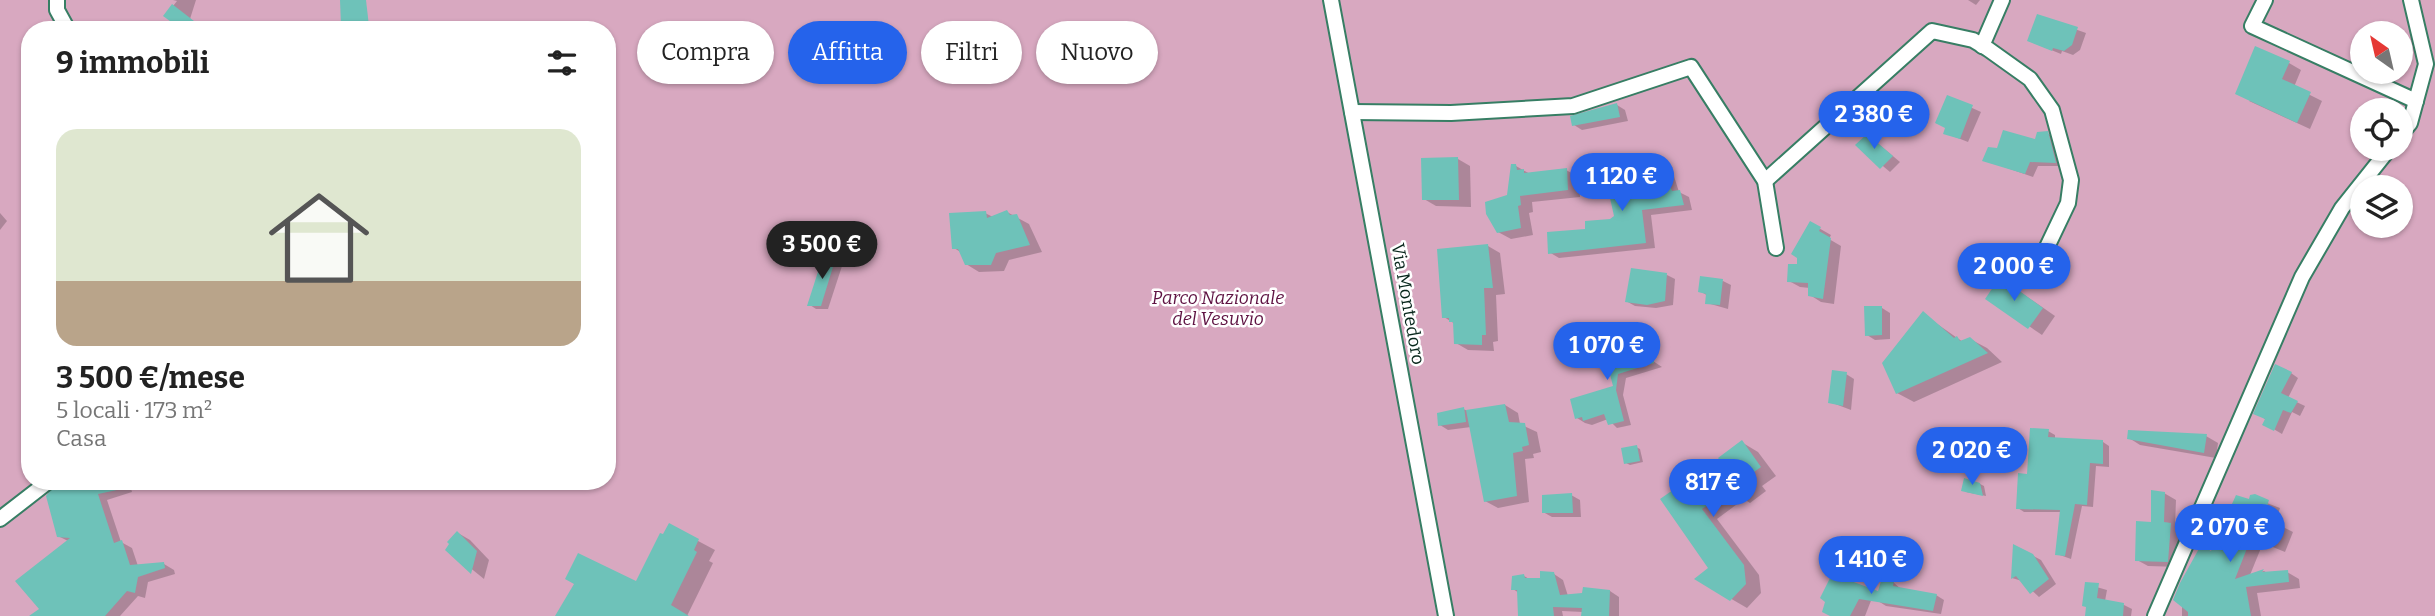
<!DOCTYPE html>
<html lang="it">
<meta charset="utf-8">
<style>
:root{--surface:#fff;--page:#f2f2f2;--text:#222;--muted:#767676;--line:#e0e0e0;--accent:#2563eb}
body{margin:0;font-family:Bitter,serif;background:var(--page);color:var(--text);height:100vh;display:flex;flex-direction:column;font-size:26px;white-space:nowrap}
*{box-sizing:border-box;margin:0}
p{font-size:23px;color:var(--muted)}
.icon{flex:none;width:38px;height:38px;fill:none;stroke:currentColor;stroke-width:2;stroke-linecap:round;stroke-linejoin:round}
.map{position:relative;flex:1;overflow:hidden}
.drawer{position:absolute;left:21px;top:21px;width:595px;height:469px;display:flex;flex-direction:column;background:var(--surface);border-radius:28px;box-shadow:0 2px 5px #0004}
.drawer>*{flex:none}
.top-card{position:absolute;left:637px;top:21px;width:665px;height:63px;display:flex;gap:14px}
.needle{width:46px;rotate:326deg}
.tools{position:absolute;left:2350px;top:21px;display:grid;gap:14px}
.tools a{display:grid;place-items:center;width:63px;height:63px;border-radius:50%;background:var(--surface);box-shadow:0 2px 5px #0004;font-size:35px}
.price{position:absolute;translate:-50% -60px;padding:0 16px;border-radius:24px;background:var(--accent);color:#fff;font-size:23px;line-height:46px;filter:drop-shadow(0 2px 4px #0008)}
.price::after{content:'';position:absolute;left:50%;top:42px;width:21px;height:16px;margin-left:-10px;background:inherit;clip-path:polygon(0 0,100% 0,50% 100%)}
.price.selected{background:#222;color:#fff}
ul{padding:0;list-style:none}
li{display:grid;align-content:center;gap:14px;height:371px;padding:0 35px}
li+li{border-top:2px solid var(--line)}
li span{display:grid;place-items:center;height:217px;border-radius:21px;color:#555}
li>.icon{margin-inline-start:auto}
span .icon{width:126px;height:126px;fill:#fffc;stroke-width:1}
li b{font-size:30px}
h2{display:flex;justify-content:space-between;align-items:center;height:84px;padding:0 35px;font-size:30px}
.pill{padding:0 24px;border-radius:32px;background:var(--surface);box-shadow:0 2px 5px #0004;font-size:24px;line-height:63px}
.pill.selected{background:var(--accent);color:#fff}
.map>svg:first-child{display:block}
.green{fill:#d8a8c0;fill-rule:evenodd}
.shadow{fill:#0003}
.building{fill:#6ec2b9}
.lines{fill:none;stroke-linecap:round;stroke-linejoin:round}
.street-casing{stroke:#377e64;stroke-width:18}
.street{stroke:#fff;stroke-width:14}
.labels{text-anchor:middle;stroke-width:5;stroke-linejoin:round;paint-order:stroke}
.park-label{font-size:18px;font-style:italic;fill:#5e1242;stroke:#fff}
.street-label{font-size:18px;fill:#07261b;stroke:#fff}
</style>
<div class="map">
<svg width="2435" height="616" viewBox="0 0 2435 616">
<rect width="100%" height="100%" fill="#b2fadc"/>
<path class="green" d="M0,0h2435v616h-2435zM30,30h577v451h-577zM2362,33h39v39h-39zM2362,110h39v39h-39zM2362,187h39v39h-39z"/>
<g class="shadow">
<polygon points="173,0 196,0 190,19 199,26 196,30 182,30 166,15 177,1"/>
<polygon points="342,0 361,0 357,30 327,30 327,22 342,23"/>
<polygon points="1968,0 1980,0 1976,5"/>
<polygon points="2038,16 2086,33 2080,50 2073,55 2062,51 2061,54 2029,41"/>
<polygon points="2289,63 2301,70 2294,87 2322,101 2310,129 2249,101"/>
<polygon points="1948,97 1981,112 1968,142 1945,133"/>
<polygon points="1617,105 1625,110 1628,121 1582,130 1574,125"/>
<polygon points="2047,133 2055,138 2063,166 2038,166 2033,177 1984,160 1998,150 2036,141"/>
<polygon points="1875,141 1900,162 1890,172 1858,145"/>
<polygon points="1458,159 1470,166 1471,207 1436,206 1424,199"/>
<polygon points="1651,160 1673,173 1679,192 1689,197 1692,210 1651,215 1655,248 1559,258 1549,252 1611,221 1616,217 1624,186 1642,171"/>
<polygon points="1516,166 1530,174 1566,170 1579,177 1580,197 1532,202 1533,212 1529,213 1533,235 1511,239 1498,232"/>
<polygon points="1007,212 1029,224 1042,252 1009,260 1004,271 979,272 966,264 962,253 954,248 985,213 993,217"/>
<polygon points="0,213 7,221 0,230"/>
<polygon points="1810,223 1831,235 1829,239 1841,246 1834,304 1821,302 1810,295 1810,288 1800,287 1789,281 1798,266"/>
<polygon points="1488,246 1500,253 1505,294 1496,295 1498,341 1493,342 1494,351 1468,350 1456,343 1455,324 1444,317"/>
<polygon points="825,255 843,263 828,309 816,309 810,305"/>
<polygon points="1667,275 1675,279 1673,305 1656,308 1635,306 1626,301"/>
<polygon points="1723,281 1731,285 1728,309 1707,303 1708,296 1700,291"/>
<polygon points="2013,287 2055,316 2042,335 1988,298"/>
<polygon points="1882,308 1890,313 1890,339 1875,340 1867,335"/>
<polygon points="1923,314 1963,342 1970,339 1987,348 2002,362 1914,402 1897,393"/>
<polygon points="1622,339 1630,343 1628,361 1653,361 1662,367 1626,378 1623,395 1631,425 1617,428 1608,419 1592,425 1585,423 1577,418 1616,387 1609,362 1593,357"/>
<polygon points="2291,373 2298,378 2288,398 2305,406 2300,416 2292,412 2282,434 2265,424 2272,425 2261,416"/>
<polygon points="1846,374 1854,379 1851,410 1830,402"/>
<polygon points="1505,405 1518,413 1520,424 1537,432 1541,452 1533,454 1534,458 1525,459 1529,502 1498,508 1485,501 1471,427 1448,430 1440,425 1463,409 1468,411"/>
<polygon points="2048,431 2055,435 2055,439 2103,442 2109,446 2109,467 2096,466 2093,507 2082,506 2071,559 2057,554 2061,512 2024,512 2018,508"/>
<polygon points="2206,436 2218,443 2216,458 2140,445 2129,438"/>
<polygon points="1743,443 1758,452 1776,476 1762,486 1766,491 1750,503 1744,499 1717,519 1759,575 1761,593 1747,608 1697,579 1710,569 1696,476 1705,481 1726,466"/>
<polygon points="1636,447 1640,449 1643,462 1630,465 1626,463"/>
<polygon points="129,481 132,492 107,500 121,542 132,548 138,566 164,564 174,570 175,574 148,582 145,598 138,596 120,616 33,616 41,609 68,541 58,536 48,496"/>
<polygon points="1980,484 1984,486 1986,496 1966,492"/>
<polygon points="2164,493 2176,500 2175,527 2181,531 2179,567 2148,566 2137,560"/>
<polygon points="1571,495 1580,500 1581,517 1552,517 1543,512"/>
<polygon points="2251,497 2280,508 2275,523 2293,532 2285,552 2263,543 2250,575 2264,571 2269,574 2287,572 2299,579 2300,588 2257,593 2261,616 2182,616 2182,605"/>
<polygon points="670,526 715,550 709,561 713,563 687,616 562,616 637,584"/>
<polygon points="458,533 470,540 489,560 484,579 447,549"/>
<polygon points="2015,546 2041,560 2056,584 2039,597 2022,581 2012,578"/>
<polygon points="1554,574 1563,580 1568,596 1610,591 1619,597 1619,616 1583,616 1583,612 1562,611 1563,616 1520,616 1519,593 1513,589 1524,576 1531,580 1542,579"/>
<polygon points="1893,582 1901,589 1936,595 1944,600 1941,614 1886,606 1878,601"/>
<polygon points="2086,584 2107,590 2105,601 2124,605 2132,609 2131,616 2087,616"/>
<polygon points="1874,593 1865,616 1832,616 1824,611"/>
</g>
<g class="building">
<polygon points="340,0 366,0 369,26 341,26"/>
<polygon points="172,4 194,21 187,30 170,30 174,24 163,16"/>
<polygon points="2037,14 2078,27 2072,45 2064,51 2053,48 2052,51 2027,41"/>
<polygon points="2255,46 2290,61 2282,79 2311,92 2297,123 2235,94"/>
<polygon points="1947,95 1973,105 1960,139 1943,134 1945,128 1935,123"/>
<polygon points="1617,103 1620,117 1572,126 1570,116"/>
<polygon points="2003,130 2035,139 2037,132 2048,131 2056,163 2030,162 2025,174 1982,161 1988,147 1997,148"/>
<polygon points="1867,134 1893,156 1880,169 1855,145"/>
<polygon points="1458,157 1459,200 1422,200 1421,158"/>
<polygon points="1651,158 1653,167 1663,165 1672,191 1680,190 1684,205 1642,210 1646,243 1548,254 1547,232 1585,229 1585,221 1610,219 1614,216 1608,189 1622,184 1620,174 1640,170 1638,161"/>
<polygon points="1511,164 1516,164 1517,170 1524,169 1524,173 1567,168 1568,190 1520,196 1521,205 1518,206 1521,228 1497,233 1486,214 1485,202 1507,195"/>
<polygon points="1007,210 1010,215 1017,214 1030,245 996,253 991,265 965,265 958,249 952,249 949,213 986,211 987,218"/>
<polygon points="1810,221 1821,227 1819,231 1831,238 1823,299 1808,296 1808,283 1787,282 1788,264 1797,264 1797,258 1791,254"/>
<polygon points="1488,244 1493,288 1484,288 1486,335 1482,335 1482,345 1454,344 1453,322 1449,322 1449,318 1442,318 1437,249"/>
<polygon points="824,253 836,257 821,306 807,306"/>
<polygon points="1631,268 1667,273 1665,301 1647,305 1625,302"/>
<polygon points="1700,276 1723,279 1720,305 1705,304 1706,294 1698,292"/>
<polygon points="2000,277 2043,308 2028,329 1985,299"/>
<polygon points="1864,306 1882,306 1882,335 1865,336"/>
<polygon points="1923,311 1954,338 1957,336 1960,341 1970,337 1988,353 1896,394 1882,363"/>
<polygon points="1597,333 1623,337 1620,360 1654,359 1654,363 1618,374 1616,390 1624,421 1608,425 1604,414 1583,421 1582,417 1575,419 1570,399 1613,386 1606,359 1591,358"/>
<polygon points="2275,364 2292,372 2281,393 2298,401 2291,413 2283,410 2274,431 2262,425 2265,419 2253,414"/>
<polygon points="1832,370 1847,372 1843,406 1828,403"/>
<polygon points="1505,404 1509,422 1525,423 1529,445 1522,447 1523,451 1513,453 1517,496 1484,502 1466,410"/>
<polygon points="1464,407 1466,422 1438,426 1437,413"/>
<polygon points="2030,428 2049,429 2048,437 2103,440 2103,464 2090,463 2087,505 2075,504 2065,556 2055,555 2060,510 2016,509 2018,473 2027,474"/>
<polygon points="2128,430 2207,434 2204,453 2127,439"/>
<polygon points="1742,440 1761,467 1747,477 1751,482 1733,495 1730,490 1702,509 1744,565 1746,584 1730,601 1694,579 1708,568 1660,499 1696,474 1701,482 1724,466 1718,458"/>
<polygon points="1637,445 1640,461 1624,464 1621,448"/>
<polygon points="1964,478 1980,483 1983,496 1961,491"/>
<polygon points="58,481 130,481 131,487 98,494 114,543 122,540 130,565 164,562 165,568 138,577 135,593 127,591 105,616 29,616 39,609 15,581 70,538 57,537 46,496"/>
<polygon points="2151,490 2165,492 2164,522 2171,523 2168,562 2135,561 2136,521 2151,522"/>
<polygon points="1572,493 1573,513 1542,513 1542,495"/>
<polygon points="2255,494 2269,500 2264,516 2283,524 2273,547 2251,538 2235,579 2264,569 2262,572 2288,570 2289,582 2246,587 2251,616 2188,616 2188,612 2173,600 2180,583 2201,545 2211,551 2236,495 2249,499 2250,495"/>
<polygon points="669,523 699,539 694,550 697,552 671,605 689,616 555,616 574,584 565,579 578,553 636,581 660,533 663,534"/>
<polygon points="457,531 477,551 471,574 445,550 449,544 447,542"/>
<polygon points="2013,544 2033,554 2049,579 2030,594 2016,576 2011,579"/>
<polygon points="1540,571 1554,572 1560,595 1582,593 1583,587 1610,590 1609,616 1581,616 1582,608 1553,607 1554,616 1518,616 1517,590 1511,590 1512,576 1524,574 1525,578 1540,578"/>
<polygon points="1832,574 1878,591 1882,578 1894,581 1893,586 1937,594 1933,611 1859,599 1850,616 1830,616 1822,612 1825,602 1820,598"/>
<polygon points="2085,582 2099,583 2097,598 2124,603 2123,616 2085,616 2086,607 2082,606"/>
</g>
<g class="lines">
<defs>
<g id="street">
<polyline points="57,0 57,10 68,30"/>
<polyline points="1331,0 1446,616"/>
<polyline points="2265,0 2252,26 2416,101"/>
<polyline points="1982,46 2002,0"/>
<polyline points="1352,112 1451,113 1573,106 1691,67 1765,181 1776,248"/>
<polyline points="2401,134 2410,123 2426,64 2411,0"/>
<polyline points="1765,181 1932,31 1973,40 1988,49 2030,79 2052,110 2071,180 2068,203 2038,266"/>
<polyline points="0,519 49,481"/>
<polyline points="2155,616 2302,277 2342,208 2389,149"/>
</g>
</defs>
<use href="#street" class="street-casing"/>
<use href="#street" class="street"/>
</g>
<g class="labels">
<g class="park-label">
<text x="1218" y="304">Parco Nazionale<tspan x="1218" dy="21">del Vesuvio</tspan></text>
</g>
<g class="street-label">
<text transform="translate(1408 304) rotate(80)" y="6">Via Montedoro</text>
</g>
</g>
</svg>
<div class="tools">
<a><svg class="needle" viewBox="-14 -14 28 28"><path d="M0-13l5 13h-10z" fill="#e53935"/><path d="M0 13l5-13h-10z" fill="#767676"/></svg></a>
<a><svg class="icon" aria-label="locate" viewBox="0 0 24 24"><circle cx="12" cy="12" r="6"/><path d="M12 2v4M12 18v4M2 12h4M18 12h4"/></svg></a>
<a><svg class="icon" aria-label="layers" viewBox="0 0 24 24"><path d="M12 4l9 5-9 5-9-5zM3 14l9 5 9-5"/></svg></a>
</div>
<b class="price" style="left:1874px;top:151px">2 380 €</b>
<b class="price" style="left:1622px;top:213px">1 120 €</b>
<b class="price selected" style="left:822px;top:281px">3 500 €</b>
<b class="price" style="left:2014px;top:303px">2 000 €</b>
<b class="price" style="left:1607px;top:382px">1 070 €</b>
<b class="price" style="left:1972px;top:487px">2 020 €</b>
<b class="price" style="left:1713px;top:519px">817 €</b>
<b class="price" style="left:2230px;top:564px">2 070 €</b>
<b class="price" style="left:1871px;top:596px">1 410 €</b>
<div class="top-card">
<a class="pill">Compra</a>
<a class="pill selected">Affitta</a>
<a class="pill">Filtri</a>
<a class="pill">Nuovo</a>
</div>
<section class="drawer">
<h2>9 immobili<svg class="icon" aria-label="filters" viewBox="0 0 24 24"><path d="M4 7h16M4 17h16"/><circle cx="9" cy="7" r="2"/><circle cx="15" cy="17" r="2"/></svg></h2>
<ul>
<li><span style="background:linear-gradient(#dfe7d0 70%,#b9a48a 0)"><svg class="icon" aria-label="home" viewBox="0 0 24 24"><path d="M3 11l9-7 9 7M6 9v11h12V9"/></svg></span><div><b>3 500 €/mese</b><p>5 locali · 173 m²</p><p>Casa</p></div></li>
</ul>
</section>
</div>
